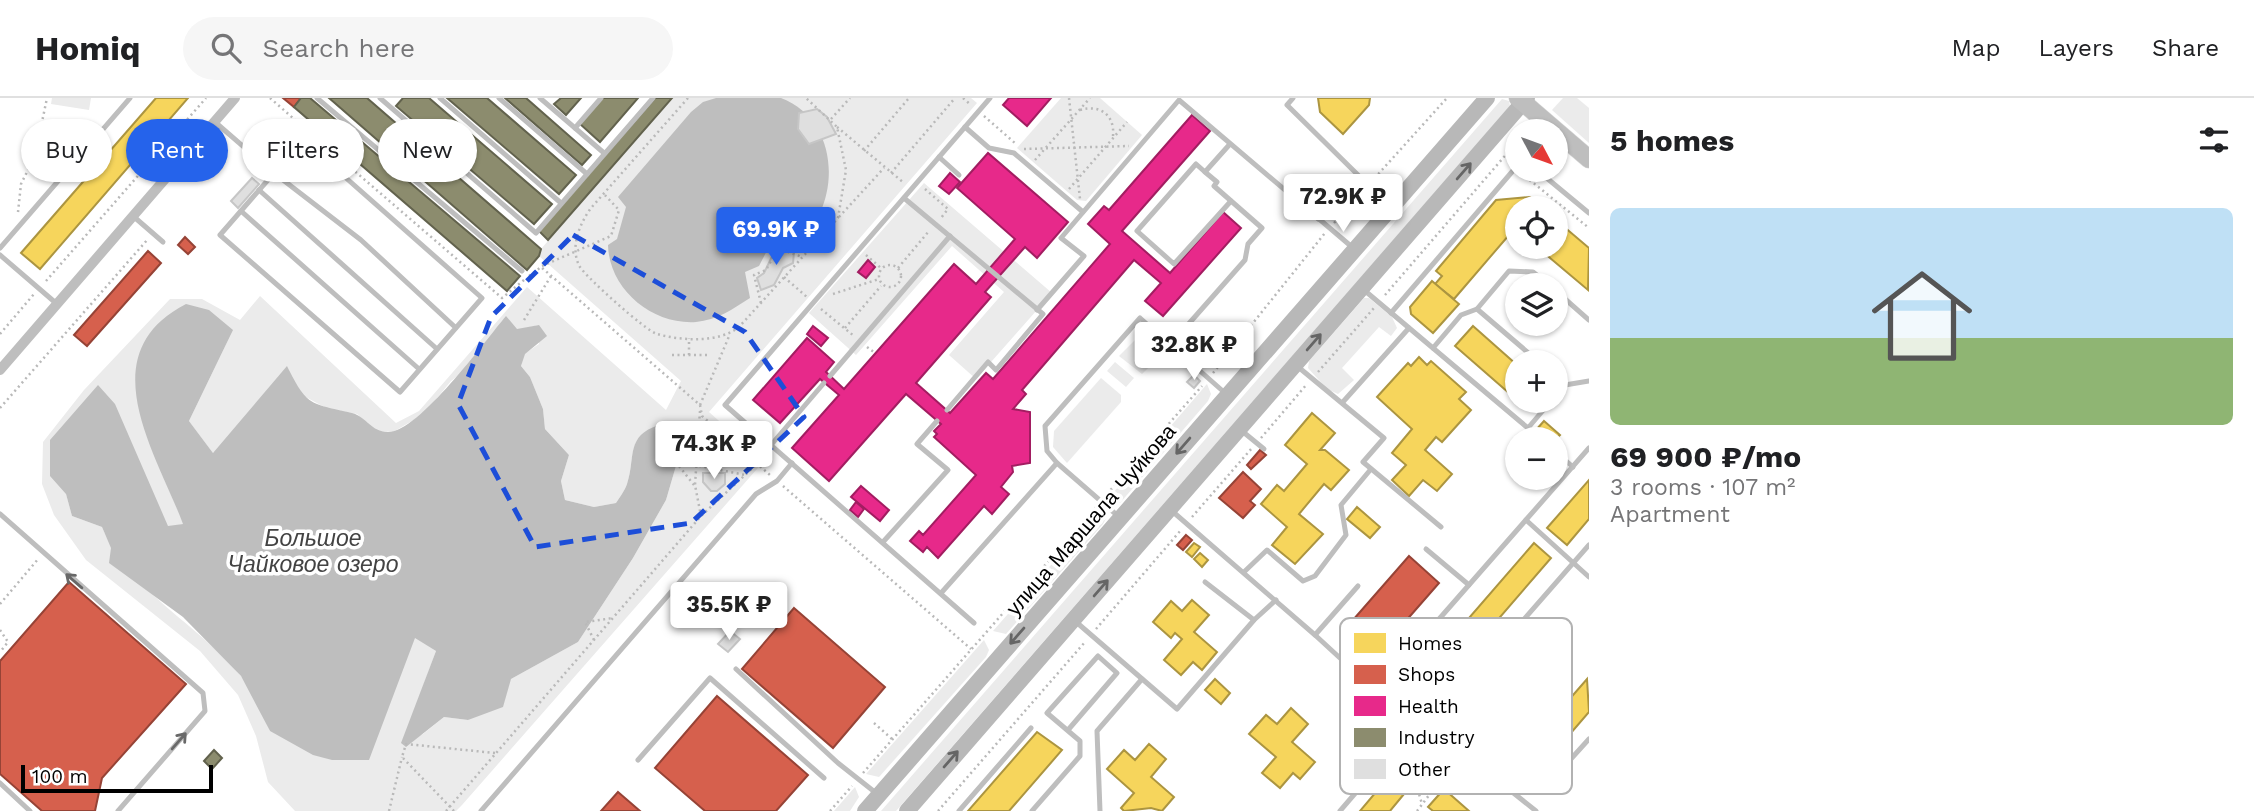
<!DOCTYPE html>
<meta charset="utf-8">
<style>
:root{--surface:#fff;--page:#f6f6f6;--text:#202124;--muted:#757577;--line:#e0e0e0;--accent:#2563eb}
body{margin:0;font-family:"Work Sans",sans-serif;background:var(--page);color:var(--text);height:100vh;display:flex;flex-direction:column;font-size:26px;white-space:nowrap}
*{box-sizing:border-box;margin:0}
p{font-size:23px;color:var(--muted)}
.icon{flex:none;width:38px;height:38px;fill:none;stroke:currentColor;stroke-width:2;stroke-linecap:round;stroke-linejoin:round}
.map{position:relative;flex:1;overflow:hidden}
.details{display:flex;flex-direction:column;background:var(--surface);width:665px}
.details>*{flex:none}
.banner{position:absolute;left:21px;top:21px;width:665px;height:63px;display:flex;gap:14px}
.needle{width:46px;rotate:131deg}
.buttons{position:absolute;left:1505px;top:21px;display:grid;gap:14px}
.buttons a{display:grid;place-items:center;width:63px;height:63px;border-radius:50%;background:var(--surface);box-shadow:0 2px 5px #0004;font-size:35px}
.scale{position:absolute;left:21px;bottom:18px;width:192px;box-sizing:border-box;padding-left:7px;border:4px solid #000;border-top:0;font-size:19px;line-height:24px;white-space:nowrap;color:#000;-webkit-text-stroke:5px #fff;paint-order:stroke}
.price{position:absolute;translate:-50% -60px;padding:0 16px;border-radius:7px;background:#fff;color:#222;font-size:23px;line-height:46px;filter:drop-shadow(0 2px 4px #0008)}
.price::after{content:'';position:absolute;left:50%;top:42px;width:21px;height:16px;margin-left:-10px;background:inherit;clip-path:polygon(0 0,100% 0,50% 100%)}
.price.on{background:var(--accent);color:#fff}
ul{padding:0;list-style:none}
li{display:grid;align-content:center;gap:14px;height:371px;padding:0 21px}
li span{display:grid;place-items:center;height:217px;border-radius:10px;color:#555}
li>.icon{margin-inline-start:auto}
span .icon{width:126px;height:126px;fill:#fffc;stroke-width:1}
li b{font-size:30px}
h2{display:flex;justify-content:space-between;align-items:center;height:84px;padding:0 21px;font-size:30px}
.pill{padding:0 24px;border-radius:32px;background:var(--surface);box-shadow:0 2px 5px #0004;font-size:24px;line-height:63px}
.pill.on{background:var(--accent);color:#fff}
header{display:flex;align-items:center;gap:42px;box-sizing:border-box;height:98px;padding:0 35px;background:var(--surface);border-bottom:2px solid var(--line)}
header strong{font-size:33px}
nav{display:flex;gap:38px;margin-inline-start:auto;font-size:24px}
.search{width:490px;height:63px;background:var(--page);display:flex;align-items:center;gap:18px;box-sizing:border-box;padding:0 24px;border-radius:38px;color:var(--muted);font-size:26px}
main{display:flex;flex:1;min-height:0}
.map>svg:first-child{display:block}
.green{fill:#ebebeb;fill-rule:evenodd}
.water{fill:#bebebe}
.homes{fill:#f6d55c;stroke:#ac9540;stroke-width:2}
.shops{fill:#d6604d;stroke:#964336;stroke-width:2}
.health{fill:#e7298a;stroke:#a21d61;stroke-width:2}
.industry{fill:#8c8c6e;stroke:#62624d;stroke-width:2}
.building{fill:#dfdfdf;stroke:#c6c6c6;stroke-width:2}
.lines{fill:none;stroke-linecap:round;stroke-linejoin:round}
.primary-casing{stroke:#dbdbdb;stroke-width:19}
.path{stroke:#b9b9b9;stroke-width:2.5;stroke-dasharray:2 3.5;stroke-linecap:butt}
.lane{stroke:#bebebe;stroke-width:5}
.street{stroke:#bebebe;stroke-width:10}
.secondary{stroke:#b8b8b8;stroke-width:16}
.primary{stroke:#bebebe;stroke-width:18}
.oneway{stroke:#656565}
.oneway2{stroke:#686868}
.marked{fill:none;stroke:#1d4ed8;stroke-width:5;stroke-dasharray:14 9;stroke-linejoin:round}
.labels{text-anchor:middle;stroke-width:7;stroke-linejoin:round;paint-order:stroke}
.street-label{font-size:21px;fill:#000;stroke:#fff}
.water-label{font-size:23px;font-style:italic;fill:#434343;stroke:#fff}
.key{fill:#fff;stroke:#b2b2b2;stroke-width:2}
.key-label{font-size:19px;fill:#000}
</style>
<header>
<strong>Homiq</strong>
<div class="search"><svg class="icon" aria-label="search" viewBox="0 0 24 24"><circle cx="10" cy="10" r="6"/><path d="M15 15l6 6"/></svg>Search here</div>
<nav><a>Map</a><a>Layers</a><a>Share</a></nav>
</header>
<main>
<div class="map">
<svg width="1589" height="713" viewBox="0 0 1589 713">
<rect width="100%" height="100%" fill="#fff"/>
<g class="green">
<polygon points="52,0 91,0 89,12 51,6"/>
<path d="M672,0h299l6,5 -268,309 55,49 -302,344 -6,6h-161l-27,-29 -12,-46 -18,-41 -38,-44 -114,-91 -32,-45 -12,-31 1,-42 41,-52 86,-91h32l38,21 20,-24 136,127 23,-12 108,-124 139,123 15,-29 -142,-125 2,-7zM539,227v19l-15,10 -3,12 9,11 13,32 2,20 24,26 -8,26 4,19 29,7 22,-4c4,-6 9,-13 11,-19 9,-27 -2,-48 32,-58l19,33 -12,41 -33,58 -55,84 -67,37 -43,41 -24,-3 -21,17 -21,9 34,-92 -21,-14 -145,94c-9,-18 -17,-41 -30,-56 -42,-51 -113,-86 -138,-148l-30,-11 -6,-22 74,-28 28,61 16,-3 -23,-52 72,-142 -44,91 24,32 89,-58 24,13 31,6 18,17 18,1 31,-18 27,-33 66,-51z"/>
<polygon points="1061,0 1100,0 1142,37 1086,103 1077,102 1017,50"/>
<polygon points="1563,0 1577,0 1589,10 1589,45 1552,12"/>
<polygon points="1502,1 1509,3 1510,8 896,713 881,713"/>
<polygon points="924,85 1052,195 976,281 949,257 1004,194 952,148 856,257 809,215"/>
<polygon points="1364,200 1369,200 1392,219 1397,230 1391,238 1379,229 1342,270 1354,282 1338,296 1327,291 1308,270 1309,263"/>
<polygon points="1143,234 1168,251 1142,276 1119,258"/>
<polygon points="1115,264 1134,280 1126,289 1107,273"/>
<polygon points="1101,280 1121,297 1121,304 1067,365 1053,349 1054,333"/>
<polygon points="1207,286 1211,296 1208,303 1120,405 1107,402"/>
<polygon points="1102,409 1107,419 1103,426 1006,536 993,533"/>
<polygon points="984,542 989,552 986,559 879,679 866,676"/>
<polygon points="855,689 859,699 850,713 834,713"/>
</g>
<g class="water">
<path d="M716,0h65c47,18 58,73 39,115 -5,11 -14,22 -22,31l-25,-5 -14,27 -14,6 5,26c-17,11 -33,22 -54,24 -44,3 -87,-33 -88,-77l9,-6 9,-32 -8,-10 73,-85 12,-10z"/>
<path d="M186,206l23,6 24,20 -44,91 24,32 74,-87c20,40 22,37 65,47 15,4 19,19 36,19 30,1 97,-91 118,-116l11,13 22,-4 8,11 -22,18 -4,12 9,11 13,32 2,20 24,26 -8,26 4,19 29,7 22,-4c4,-6 9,-13 11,-19 9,-27 -2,-48 32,-59l19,34 -12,41 -33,58 -55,84 -67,37 -8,28 -35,13 -24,-3 -38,30 -5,-4 35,-92 -21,-13 -46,122h-37l-19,-5 -43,-24 -29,-55 -58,-59 -74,-54 2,-15 -9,-21 -30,-11 -6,-22 -16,-18v-36l48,-55 17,19 53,122 15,-2c-27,-72 -94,-170 3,-220z"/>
</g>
<g class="homes">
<polygon points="156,0 188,0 40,171 21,155"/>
<polygon points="1318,0 1370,0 1369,7 1343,36 1320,14"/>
<polygon points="53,31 61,39 49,54 40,46"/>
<polygon points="1530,99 1542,110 1517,110 1517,132 1515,130 1454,201 1435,186 1442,178 1436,173 1496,102"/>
<polygon points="1556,122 1589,150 1588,192 1537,149 1556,149"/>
<polygon points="1432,183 1459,206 1433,235 1411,216 1410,209"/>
<polygon points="1473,228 1517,267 1517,302 1455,248"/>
<polygon points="1419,259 1427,267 1431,263 1466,294 1459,301 1471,312 1442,344 1436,339 1425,352 1452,376 1437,393 1423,382 1409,398 1392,382 1406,367 1392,355 1412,331 1377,299 1408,265 1411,268"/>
<polygon points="1518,303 1532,303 1526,310"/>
<polygon points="1312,315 1335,335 1320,352 1325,352 1349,372 1331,392 1324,386 1299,416 1323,436 1295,466 1272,447 1287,429 1261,406 1277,387 1284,393 1307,366 1285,347"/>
<polygon points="1544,323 1560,337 1556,341 1547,341 1536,332"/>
<polygon points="1589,382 1589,421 1567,447 1547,430"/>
<polygon points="1357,409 1380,429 1370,440 1347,421"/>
<polygon points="1194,445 1200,449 1192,459 1186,454"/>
<polygon points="1534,445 1551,460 1450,577 1494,615 1478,633 1417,580"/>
<polygon points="1200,455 1208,462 1202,469 1194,461"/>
<polygon points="1192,502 1209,517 1194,534 1217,554 1202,572 1193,564 1181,577 1164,562 1182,541 1175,535 1171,540 1153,524 1171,503 1182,513"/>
<polygon points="1215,581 1230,595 1221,606 1205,592"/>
<polygon points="1587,581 1589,614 1558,650 1540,635"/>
<polygon points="1291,610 1308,626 1292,644 1315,664 1300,681 1293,675 1280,690 1262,675 1276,659 1249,636 1266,617 1277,626"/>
<polygon points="1037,634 1062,652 1009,713 968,713"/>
<polygon points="1149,646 1166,661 1151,679 1174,699 1162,713 1151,710 1124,713 1121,710 1134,695 1107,671 1124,652 1135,662"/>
<polygon points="1387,681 1404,696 1390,713 1360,713"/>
<polygon points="1444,691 1469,713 1433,713 1428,709"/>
</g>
<g class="shops">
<polygon points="283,0 301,0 294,9"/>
<polygon points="185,139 195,149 188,156 178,147"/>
<polygon points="148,153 161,165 87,248 74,237"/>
<polygon points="1260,352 1266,357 1251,371 1247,367"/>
<polygon points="1243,374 1261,391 1250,403 1255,407 1243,420 1219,400"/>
<polygon points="1186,437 1192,442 1183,452 1177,447"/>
<polygon points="1409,458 1439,485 1383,549 1353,522"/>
<polygon points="69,484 186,586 102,680 95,713 42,713 0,676 0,563"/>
<polygon points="794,510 885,589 833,650 742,571"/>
<polygon points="717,598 808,677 776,713 705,713 655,670"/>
<polygon points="618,694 640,713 601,713"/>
</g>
<g class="health">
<polygon points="1009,0 1051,0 1027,28 1003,7"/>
<polygon points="1192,17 1210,33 1122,133 1170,175 1223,114 1241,130 1163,218 1145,203 1161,185 1134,162 1022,292 1026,296 1013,311 1030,314 1030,365 1012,368 1013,374 1001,389 1009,396 992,416 984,408 938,460 927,449 923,454 910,443 919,433 923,437 976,377 934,339 937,336 934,333 941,326 906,296 829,383 792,350 839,297 820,281 780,325 753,302 807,240 834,264 826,274 844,291 954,166 976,186 1015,141 957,90 988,55 1068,124 1037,160 1025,149 985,194 991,199 916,285 950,315 986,275 993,281 1110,146 1088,126 1104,108 1109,112"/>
<polygon points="950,75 960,84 949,96 939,88"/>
<polygon points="868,162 875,169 866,180 858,174"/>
<polygon points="813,228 828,240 821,248 807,236"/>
<polygon points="861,388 889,412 880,423 851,399"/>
<polygon points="856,404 864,411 858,419 850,412"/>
</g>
<g class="industry">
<polygon points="301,0 310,0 520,178 507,193 294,9"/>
<polygon points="329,0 367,0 541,151 539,158 527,172"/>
<polygon points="403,0 429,0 552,106 534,126 396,8"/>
<polygon points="447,0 487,0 576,77 559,96"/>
<polygon points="505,0 526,0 591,57 582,67"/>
<polygon points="561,0 581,0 566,17 554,6"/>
<polygon points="602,0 638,0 600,44 580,26"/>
<polygon points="655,0 672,0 548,142 539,133"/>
<polygon points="214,652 222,660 212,671 204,663"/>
</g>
<g class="building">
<polygon points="817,11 827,19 836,36 809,46 798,31 799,15"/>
<polygon points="252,80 259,86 238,110 231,103"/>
<polygon points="777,148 794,154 793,165 783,170 774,187 761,192 757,180 764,175"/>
<polygon points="1194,277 1200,283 1194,290 1187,284"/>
<polygon points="703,375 725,375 725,386 717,393 711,393 703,384"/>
<polygon points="730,533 740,541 728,554 718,546"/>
</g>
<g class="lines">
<defs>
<polyline id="primary" points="1518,0 1589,61"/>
</defs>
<use href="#primary" class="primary-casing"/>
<g class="path">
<polyline points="270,0 309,34"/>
<path d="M688,0l-97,110c-11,15 -22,40 -11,59 7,11 66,64 77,67 25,7 62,9 82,-7l99,-109 8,-48 -9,-43 -31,-29"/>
<polyline points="963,0 971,7"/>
<polyline points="1069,0 1080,101"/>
<path d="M1080,12c20,-6 35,5 33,26"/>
<polyline points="984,18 1016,46"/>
<polyline points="831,21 850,0"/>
<polyline points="837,29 904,85"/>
<polyline points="322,45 502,200 524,182"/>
<polyline points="37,48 47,0"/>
<polyline points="1024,51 1129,48"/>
<polyline points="864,53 909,0"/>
<polyline points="1035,62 1090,0"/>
<polyline points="891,75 955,0"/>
<polyline points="1521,75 1589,130"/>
<polyline points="925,91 948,111 941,120"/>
<polyline points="1069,91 1127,24"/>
<polyline points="18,114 21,86 32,64"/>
<polyline points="839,119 884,70"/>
<polyline points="1334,125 1447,0"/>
<polyline points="866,157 882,171"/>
<circle cx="890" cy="178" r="11"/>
<polyline points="542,168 611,138 619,112 603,95"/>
<polyline points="898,170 929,133"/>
<polyline points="529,178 541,169 700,307 702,318 770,377"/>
<polyline points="784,179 808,200"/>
<polyline points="46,183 206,0"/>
<polyline points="833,196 879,181"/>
<polyline points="1385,197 1516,45"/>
<polyline points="761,205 754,177 766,172 778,150 802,159"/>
<polyline points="821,211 854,238"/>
<polyline points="524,222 551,178"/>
<polyline points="845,230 881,188"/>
<polyline points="0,236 34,196"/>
<polyline points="867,249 875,255"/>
<polyline points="672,257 707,257"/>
<polyline points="689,257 689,240"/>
<polyline points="1318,274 1374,210"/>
<polyline points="1213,275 1325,135"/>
<polyline points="700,307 730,236"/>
<polyline points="0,310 148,141"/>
<polyline points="700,313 695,387 701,418"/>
<polyline points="1261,340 1307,286"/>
<polyline points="694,387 675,363 745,377"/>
<polyline points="783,388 971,551"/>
<polyline points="1107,396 1202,288"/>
<polyline points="1192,419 1252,350"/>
<polyline points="0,506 39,460"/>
<polyline points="1096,531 1181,432"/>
<polyline points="0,532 8,544 0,554"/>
<polyline points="594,542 585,524 613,520"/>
<polyline points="874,625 892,641"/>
<polyline points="1405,649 1422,706"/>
<polyline points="863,675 1096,409"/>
<polyline points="389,713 402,659"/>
<polyline points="446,713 701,418 758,365"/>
<polyline points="454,713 402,659 406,646 495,655"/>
<polyline points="830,713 852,688"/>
<polyline points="938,713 1085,544"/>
<polyline points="1417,713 1449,671"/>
</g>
<g class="lane">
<polyline points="317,0 522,173"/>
<polyline points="380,0 536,135 653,0"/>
<polyline points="440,0 561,105"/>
<polyline points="499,0 587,76"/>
<polyline points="540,0 575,30 601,0"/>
<polyline points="1293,0 1287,7 1358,77 1318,121"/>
<polyline points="215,24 274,75 220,137 400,294 482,200 303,42 274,75 361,142 456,230"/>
<polyline points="965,29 989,50 1014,55 1083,114"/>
<polyline points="575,30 604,55"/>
<polyline points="29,51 63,77"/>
<polyline points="939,59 959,77"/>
<polyline points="1537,72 1589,115"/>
<polyline points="1205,74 1196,66 1137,133 1174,166 1231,103"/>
<polyline points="259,92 437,251"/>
<polyline points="904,100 1043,216 996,272 988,264 947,312"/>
<polyline points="241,113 419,271"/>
<polyline points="133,118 163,144"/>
<polyline points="0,150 130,0"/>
<polyline points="0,157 57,206"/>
<polyline points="1364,192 1541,341"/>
<polyline points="1556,193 1589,222"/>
<polyline points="1037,212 1084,158 1061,140 1179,2 1352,149"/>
<polyline points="1391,215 1517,68"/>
<polyline points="1170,247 1245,162 1248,146 1262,130 1214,88 1217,84 1205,74 1230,46"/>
<polyline points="1433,250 1461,217 1477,211"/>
<polyline points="1539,264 1477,211 1509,173 1533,174 1549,187"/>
<polyline points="1297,268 1384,340 1363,364 1441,429"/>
<polyline points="830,278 950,138"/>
<polyline points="1556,279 1565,287"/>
<polyline points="1556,298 1565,287 1589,283"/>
<polyline points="1342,305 1409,230"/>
<polyline points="1528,330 1551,303"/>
<polyline points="1242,333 1264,351"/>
<polyline points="771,347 824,285"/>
<polyline points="1556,354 1573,369"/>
<polyline points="1057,365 1118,418"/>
<polyline points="1172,413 1315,537 1454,665 1481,669 1536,713"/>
<polyline points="0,416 203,595 205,613 118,713"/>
<polyline points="1526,422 1589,479"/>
<polyline points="883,444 948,372 917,346 937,323"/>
<polyline points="1589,447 1477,575 1538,628 1508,663 1542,693 1589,641"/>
<polyline points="1426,451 1469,487"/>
<polyline points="1244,474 1267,452 1303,483 1315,478 1346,437 1341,407 1371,371"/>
<polyline points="942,494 1057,365 1047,353 1045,328 1140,220 1225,295"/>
<polyline points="1254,522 1276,502"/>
<polyline points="1075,523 1177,611 1254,522 1205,484"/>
<polyline points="974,525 725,307 990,0"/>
<polyline points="1315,537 1358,488"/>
<polyline points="736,571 838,665 876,695"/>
<polyline points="1376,593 1589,350"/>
<polyline points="638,662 710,580 824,680"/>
<polyline points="0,685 30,713"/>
<polyline points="481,713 756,396 777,383 792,365"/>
<polyline points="959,713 1031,630"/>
<polyline points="1032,713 1080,658 1080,643 1047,615 1098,558 1117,575 1068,632"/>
<polyline points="1100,713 1097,633 1142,581"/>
<polyline points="1340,713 1414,627"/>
</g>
<polyline class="street" points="0,272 235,0"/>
<g class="secondary">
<polyline points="865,713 1487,0"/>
<polyline points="907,713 1527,0"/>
</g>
<use href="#primary" class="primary"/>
</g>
<defs><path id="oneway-shaft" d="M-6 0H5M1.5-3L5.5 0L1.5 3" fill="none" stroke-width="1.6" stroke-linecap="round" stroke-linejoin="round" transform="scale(1.75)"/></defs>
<g class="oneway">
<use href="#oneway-shaft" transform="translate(1464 73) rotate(-49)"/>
<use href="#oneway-shaft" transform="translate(1314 244) rotate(-49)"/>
<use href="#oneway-shaft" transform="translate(1183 348) rotate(131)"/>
<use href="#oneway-shaft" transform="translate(1101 490) rotate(-49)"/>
<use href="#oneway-shaft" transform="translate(1017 538) rotate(131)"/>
<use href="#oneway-shaft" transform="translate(951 661) rotate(-49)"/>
</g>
<g class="oneway2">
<use href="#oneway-shaft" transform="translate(74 483) rotate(-139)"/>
<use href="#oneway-shaft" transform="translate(179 643) rotate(-49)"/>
</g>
<path class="marked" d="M573,137l172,97 59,85 -113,106 -156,24 -77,-143 33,-87z"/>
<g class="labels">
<g class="street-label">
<text transform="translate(1091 422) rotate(-49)" y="7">улица Маршала Чуйкова</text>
</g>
<g class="water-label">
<text x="313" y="448">Большое<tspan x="313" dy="26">Чайковое озеро</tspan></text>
</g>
</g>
<rect x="1340" y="520" width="232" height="176" rx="10" class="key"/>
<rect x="1354" y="535" width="32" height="20" fill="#f6d55c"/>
<rect x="1354" y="567" width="32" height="19" fill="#d6604d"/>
<rect x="1354" y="598" width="32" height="20" fill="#e7298a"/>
<rect x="1354" y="630" width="32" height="19" fill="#8c8c6e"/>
<rect x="1354" y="661" width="32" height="20" fill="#dfdfdf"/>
<g class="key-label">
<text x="1398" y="552">Homes</text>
<text x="1398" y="583">Shops</text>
<text x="1398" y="615">Health</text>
<text x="1398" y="646">Industry</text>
<text x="1398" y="678">Other</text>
</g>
</svg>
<div class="buttons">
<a><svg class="needle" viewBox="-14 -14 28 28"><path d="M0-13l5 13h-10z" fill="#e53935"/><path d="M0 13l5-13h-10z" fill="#757577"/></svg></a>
<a><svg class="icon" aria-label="locate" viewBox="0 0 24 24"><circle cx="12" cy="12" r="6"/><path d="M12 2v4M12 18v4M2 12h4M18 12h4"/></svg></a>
<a><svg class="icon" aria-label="layers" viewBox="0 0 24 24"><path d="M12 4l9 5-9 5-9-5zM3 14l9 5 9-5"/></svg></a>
<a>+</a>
<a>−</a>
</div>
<div class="scale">100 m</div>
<b class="price" style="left:1343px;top:136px">72.9K ₽</b>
<b class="price on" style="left:776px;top:169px">69.9K ₽</b>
<b class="price" style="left:1194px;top:284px">32.8K ₽</b>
<b class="price" style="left:714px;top:383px">74.3K ₽</b>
<b class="price" style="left:729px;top:544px">35.5K ₽</b>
<div class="banner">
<a class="pill">Buy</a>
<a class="pill on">Rent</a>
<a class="pill">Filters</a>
<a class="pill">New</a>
</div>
</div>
<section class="details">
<h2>5 homes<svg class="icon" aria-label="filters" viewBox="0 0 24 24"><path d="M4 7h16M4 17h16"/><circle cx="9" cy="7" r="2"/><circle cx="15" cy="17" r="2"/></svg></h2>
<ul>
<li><span style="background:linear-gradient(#bfe0f5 60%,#8fb573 0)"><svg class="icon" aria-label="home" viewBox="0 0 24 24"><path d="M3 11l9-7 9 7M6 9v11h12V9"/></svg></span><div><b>69 900 ₽/mo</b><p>3 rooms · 107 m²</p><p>Apartment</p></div></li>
</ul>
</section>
</main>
